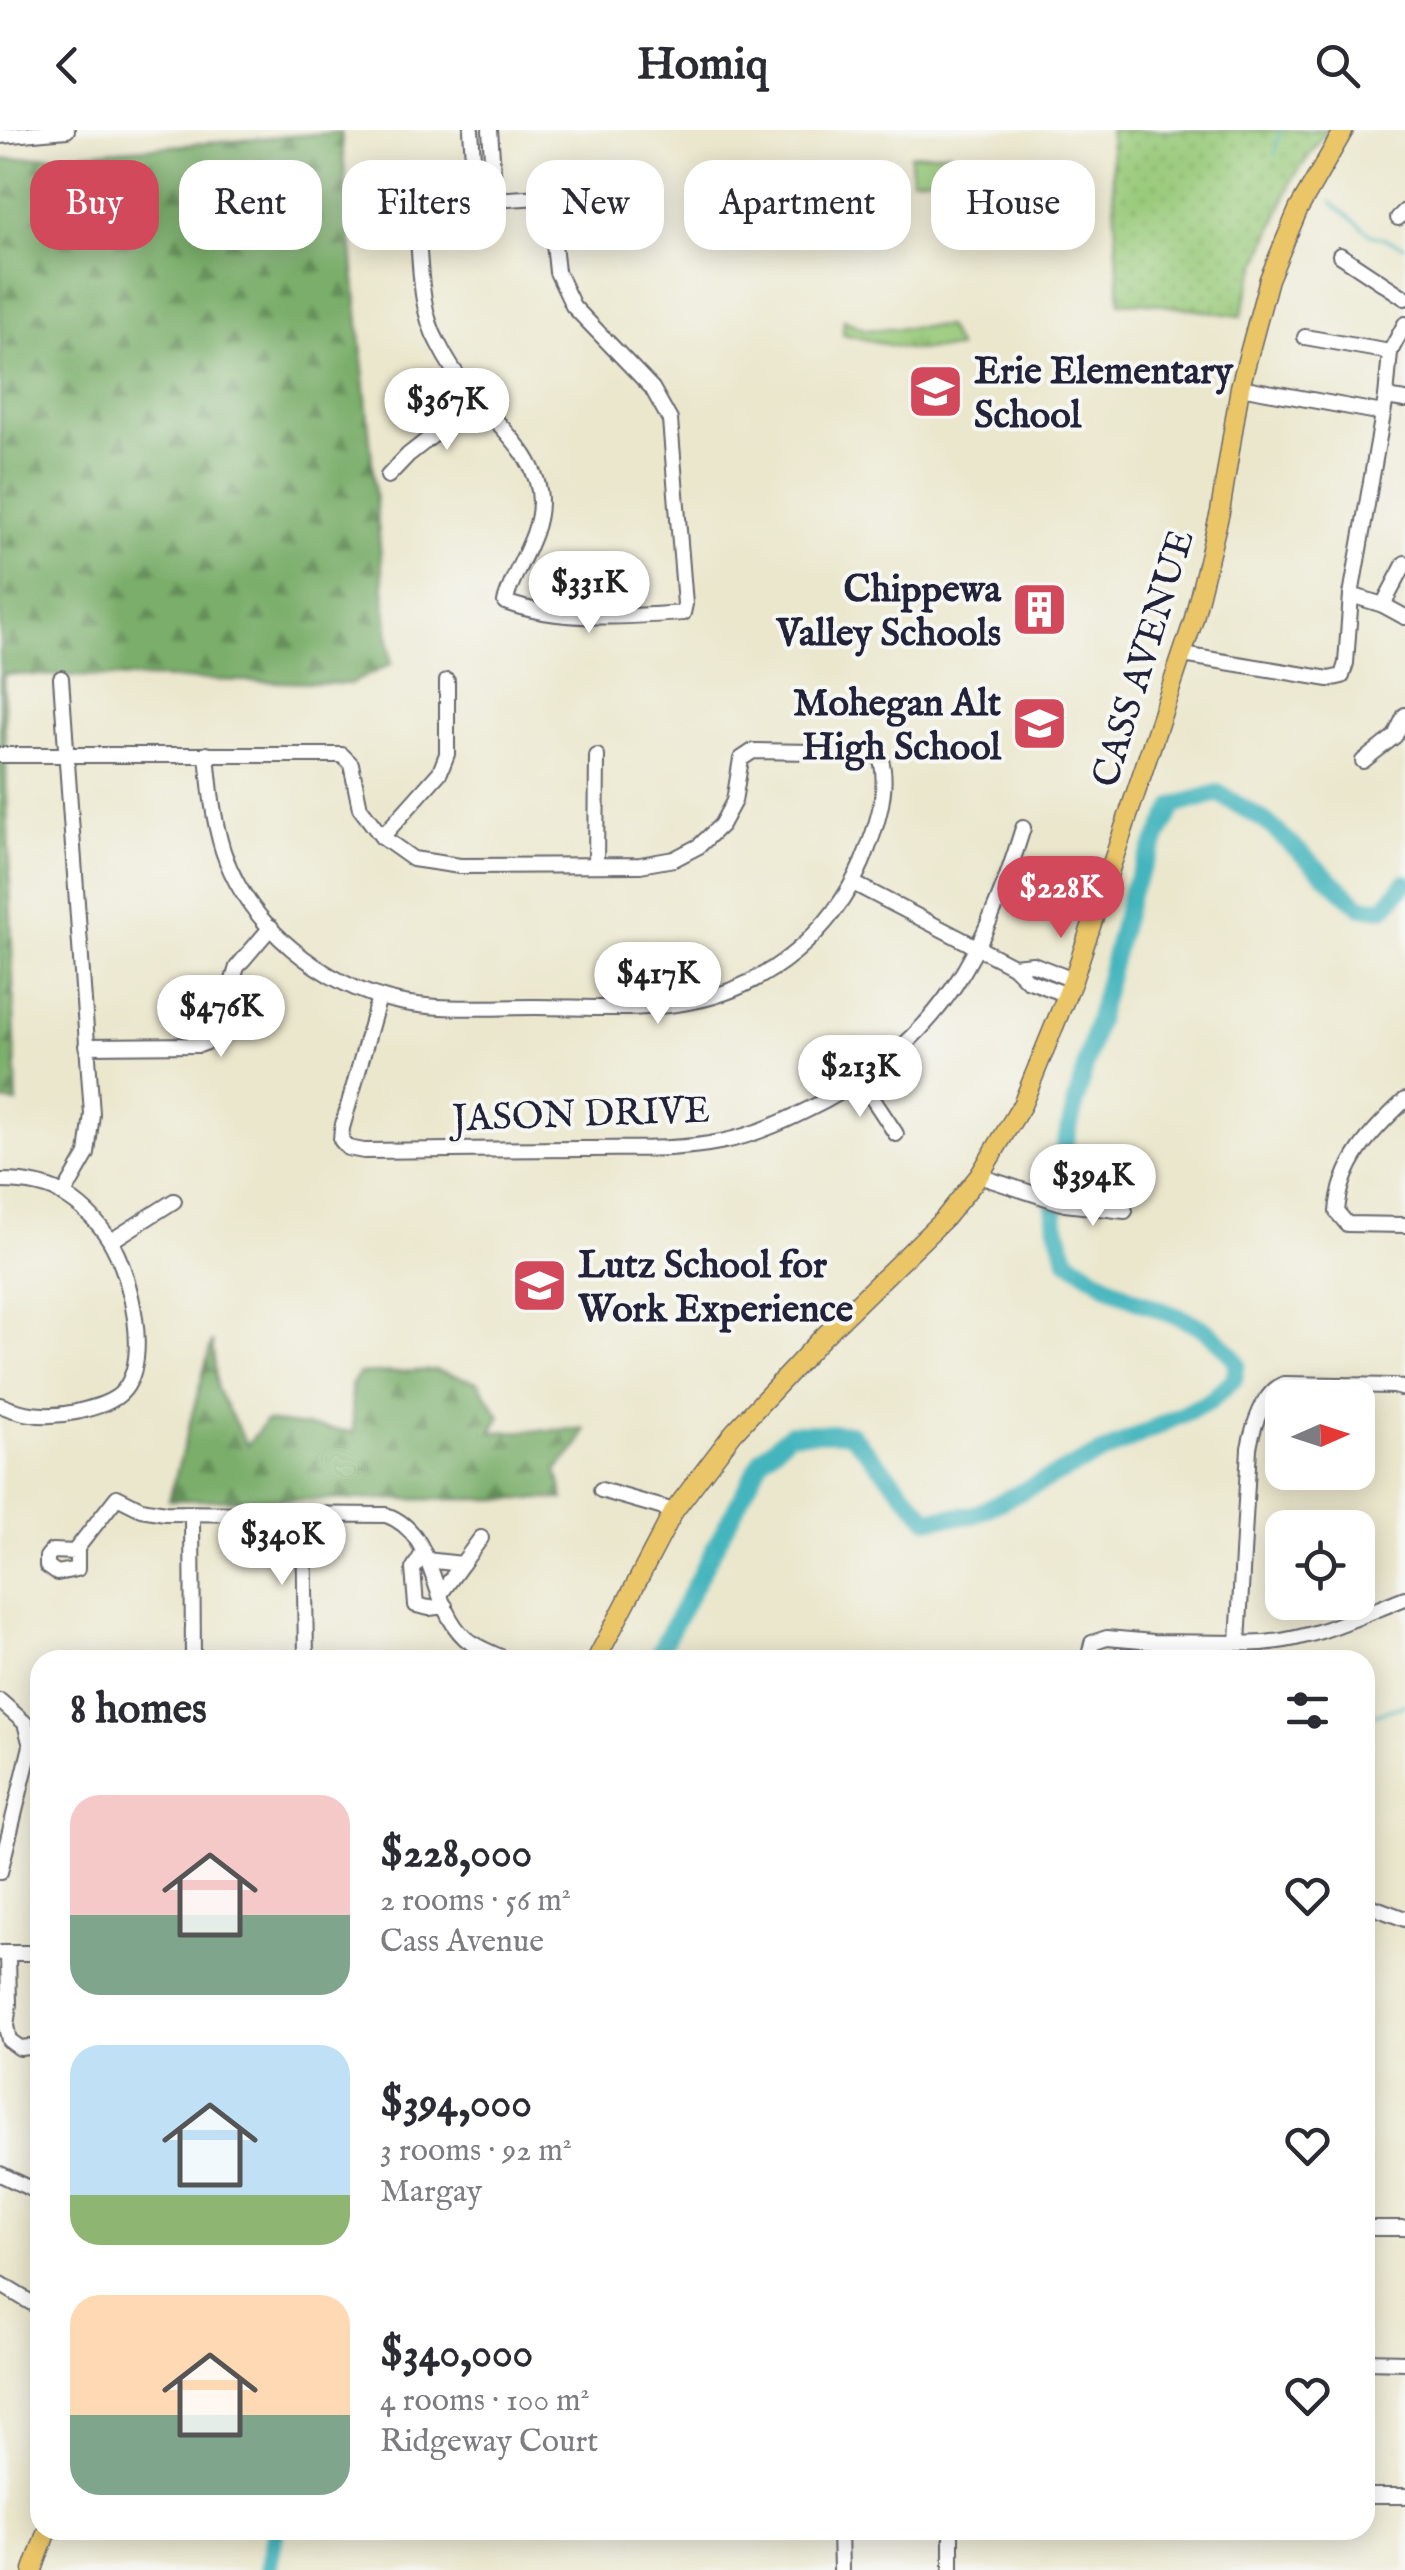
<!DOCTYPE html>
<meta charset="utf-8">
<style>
:root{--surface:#fff;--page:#f2f2f3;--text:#2b2b33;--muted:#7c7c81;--accent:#d1495b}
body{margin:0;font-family:"IM FELL English",serif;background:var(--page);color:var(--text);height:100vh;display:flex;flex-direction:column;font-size:38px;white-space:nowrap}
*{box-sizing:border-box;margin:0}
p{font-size:32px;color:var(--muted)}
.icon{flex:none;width:55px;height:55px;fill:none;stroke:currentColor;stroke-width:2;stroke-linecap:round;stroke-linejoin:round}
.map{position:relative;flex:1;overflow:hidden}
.side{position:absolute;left:30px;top:1520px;width:1345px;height:890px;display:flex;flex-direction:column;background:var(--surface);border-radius:30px;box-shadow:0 5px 25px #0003}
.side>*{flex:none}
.top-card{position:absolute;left:30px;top:30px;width:1345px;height:90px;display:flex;gap:20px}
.needle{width:65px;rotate:87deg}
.fabs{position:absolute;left:1265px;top:1250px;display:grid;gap:20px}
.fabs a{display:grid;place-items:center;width:110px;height:110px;border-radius:20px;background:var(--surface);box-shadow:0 5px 25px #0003;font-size:50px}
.price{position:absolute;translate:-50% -85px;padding:0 22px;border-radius:35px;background:#fff;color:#222;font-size:32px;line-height:65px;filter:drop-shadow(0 2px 5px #0008)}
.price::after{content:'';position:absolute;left:50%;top:60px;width:30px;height:22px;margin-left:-15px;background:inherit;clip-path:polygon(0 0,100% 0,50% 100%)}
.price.selected{background:var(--accent);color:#fff}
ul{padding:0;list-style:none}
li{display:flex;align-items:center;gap:30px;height:250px;padding:0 40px}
li span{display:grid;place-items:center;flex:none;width:280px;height:200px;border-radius:30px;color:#555}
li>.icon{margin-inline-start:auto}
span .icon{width:120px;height:120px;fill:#fffc;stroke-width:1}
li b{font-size:42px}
h2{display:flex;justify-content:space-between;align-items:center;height:120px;padding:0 40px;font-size:42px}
.chip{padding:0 35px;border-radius:30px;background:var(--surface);box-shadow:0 5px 25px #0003;font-size:35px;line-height:90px}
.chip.selected{background:var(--accent);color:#fff}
header{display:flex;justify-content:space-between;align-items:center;height:130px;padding:0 40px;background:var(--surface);font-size:45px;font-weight:700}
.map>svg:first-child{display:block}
.grass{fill:url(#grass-dots);stroke:#5e765a;stroke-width:2.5}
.forest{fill:url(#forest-firs);stroke:#4e6852;stroke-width:2.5}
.park{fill:url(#park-tufts);stroke:#5e765a;stroke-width:2.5}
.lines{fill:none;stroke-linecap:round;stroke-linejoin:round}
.stream{stroke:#45b5bd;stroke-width:2.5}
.river{stroke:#45b5bd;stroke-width:18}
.minor-casing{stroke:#68676e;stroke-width:18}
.major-casing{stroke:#68676e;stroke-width:21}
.minor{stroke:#fff;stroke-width:14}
.major{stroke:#ebc669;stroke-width:18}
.labels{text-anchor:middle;stroke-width:8;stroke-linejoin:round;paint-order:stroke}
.poi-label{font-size:38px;font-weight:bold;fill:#22223b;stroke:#f6f6f2;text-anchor:start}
.street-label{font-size:38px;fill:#22223b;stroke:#f6f6f2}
</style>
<header><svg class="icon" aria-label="back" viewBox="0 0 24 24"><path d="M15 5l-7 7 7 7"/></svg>Homiq<svg class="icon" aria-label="search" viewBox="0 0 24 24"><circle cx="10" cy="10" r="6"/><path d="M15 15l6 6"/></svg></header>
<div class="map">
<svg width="1405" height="2440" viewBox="0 0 1405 2440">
<defs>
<pattern id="grass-dots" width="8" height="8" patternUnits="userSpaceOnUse" patternTransform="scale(2.5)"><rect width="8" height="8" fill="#99ca7a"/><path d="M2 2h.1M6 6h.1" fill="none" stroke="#84ad6a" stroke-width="1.8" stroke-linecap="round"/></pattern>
<pattern id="forest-firs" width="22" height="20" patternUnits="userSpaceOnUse" patternTransform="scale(2.5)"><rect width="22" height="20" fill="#7aae6a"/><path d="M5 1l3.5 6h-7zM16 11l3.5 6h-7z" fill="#648d58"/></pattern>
<pattern id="park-tufts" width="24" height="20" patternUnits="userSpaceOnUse" patternTransform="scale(2.5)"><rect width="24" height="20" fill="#99ca7a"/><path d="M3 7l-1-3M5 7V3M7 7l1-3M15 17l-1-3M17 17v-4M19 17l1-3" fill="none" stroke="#84ad6a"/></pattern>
</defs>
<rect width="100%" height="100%" fill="#f6f6f2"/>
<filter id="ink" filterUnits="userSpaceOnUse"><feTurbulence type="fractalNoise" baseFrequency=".01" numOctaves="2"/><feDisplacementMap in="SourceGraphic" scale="20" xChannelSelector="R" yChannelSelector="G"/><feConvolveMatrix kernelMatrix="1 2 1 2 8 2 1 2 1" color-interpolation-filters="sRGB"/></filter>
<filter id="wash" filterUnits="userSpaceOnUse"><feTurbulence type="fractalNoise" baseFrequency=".0048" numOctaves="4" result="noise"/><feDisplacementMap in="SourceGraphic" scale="40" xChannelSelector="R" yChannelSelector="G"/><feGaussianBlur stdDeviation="2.25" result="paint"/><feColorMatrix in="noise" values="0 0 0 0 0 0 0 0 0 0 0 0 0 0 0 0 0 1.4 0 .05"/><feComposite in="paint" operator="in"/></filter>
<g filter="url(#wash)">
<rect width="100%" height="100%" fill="#ebe7cd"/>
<polygon class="grass" points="1110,0 1327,0 1292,50 1252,149 1241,186 1141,172 1120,173"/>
<g class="forest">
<polygon points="341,2 391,534 350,554 3,544 17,973 0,971 0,30"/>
<polygon points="212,1211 217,1259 247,1315 266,1291 354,1302 351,1255 359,1244 435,1240 478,1252 500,1286 492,1302 585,1299 579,1315 557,1340 564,1369 169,1370"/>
</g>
<g class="park">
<polygon points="949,22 971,41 972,58 961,59 943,46 912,49 910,25"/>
<polygon points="844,190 866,200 946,196 958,218 910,220 843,204"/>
</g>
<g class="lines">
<g class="stream">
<polyline points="1275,24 1280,0"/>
<polyline points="1331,72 1372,105 1405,116"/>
<polyline points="1365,1588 1405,1575"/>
</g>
<g class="river">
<path d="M655,1530l107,-202 28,-25h60l78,86 45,-4 237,-114 24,-22 3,-16c-32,-47 -62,-44 -108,-66 -21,-10 -42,-26 -62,-38l-12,-39 -2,-30 78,-299 43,-85 44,-13 47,28 96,86 23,1 21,-25"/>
<polyline points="268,2440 276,2400"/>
</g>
</g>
</g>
<g filter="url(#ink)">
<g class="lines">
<defs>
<g id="minor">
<polyline points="471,0 476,71"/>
<polyline points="490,0 495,68"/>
<polyline points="0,6 67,0"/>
<path d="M549,66l8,76 16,34 79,82 18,32 15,184 -2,9c-57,4 -124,9 -178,-11 9,-34 35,-64 35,-100 0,-47 -47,-80 -73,-114 -11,-13 -21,-29 -29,-45 -20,-35 -17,-87 -22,-127l1,-6 11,-6 192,-12 28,6"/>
<polyline points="1398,88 1405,81"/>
<polyline points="1340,125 1405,168"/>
<polyline points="1305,207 1390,222"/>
<polyline points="1240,257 1383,283"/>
<polyline points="1386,267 1405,270"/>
<polyline points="388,346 408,325 478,270"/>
<polyline points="1351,465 1383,475 1405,487"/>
<polyline points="1383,475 1405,433"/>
<polyline points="1183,525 1329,549 1342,546 1346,533 1351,465 1386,267 1390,222 1405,194"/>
<polyline points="61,548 92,984 87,1024 64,1064"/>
<path d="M0,625h342l9,9 9,44 22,29 31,22 47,7 180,-1 34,-6 25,-13 22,-21 13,-24 7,-42 12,-8 119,2 9,7c9,31 -7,74 -19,103 -30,69 -93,123 -168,138 -51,11 -107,6 -159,6 -45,0 -91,4 -136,-5 -76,-16 -151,-76 -176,-151 -10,-32 -13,-64 -16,-97"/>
<polyline points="1363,631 1395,606 1405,585"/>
<polyline points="382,707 440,642 447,624 447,551"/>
<polyline points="596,735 597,626"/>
<polyline points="853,753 1013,836 1027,850 1068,865"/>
<polyline points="1013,836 1033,834 1073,850"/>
<path d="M379,867l-37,131 -1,12 7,8 16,3c73,-1 147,-2 220,-2 44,-1 92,2 136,-7 37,-7 72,-24 105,-41 118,-64 160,-150 198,-273"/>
<polyline points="86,916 199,915 210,911 219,895 237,837 271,797"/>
<polyline points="861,951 896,1004"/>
<path d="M1405,970c-35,33 -64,62 -68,112l10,12 58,1"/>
<polyline points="979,1046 1065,1074 1125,1081"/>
<path d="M0,1051c22,0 49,3 67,16 19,12 37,31 47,51 17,33 36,109 10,142 -10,13 -32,18 -48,22 -27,6 -51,4 -76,-7"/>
<polyline points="111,1111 174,1071"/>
<path d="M1405,1259l-11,-3 -110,-2c-21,8 -31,43 -35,64l-11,195c61,4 111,-23 167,-45"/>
<polyline points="601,1360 674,1381"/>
<polyline points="192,1384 193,1530"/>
<polyline points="304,1384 306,1530"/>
<path d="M76,1422l-24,-1 -5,6v9l10,7 20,-4v-21l40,-51 24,12 24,4 221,2c52,18 42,89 79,123 11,10 28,15 42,22"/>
<polyline points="423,1423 413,1439 416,1475 429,1478 445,1476"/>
<polyline points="426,1430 462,1434 441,1463"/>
<polyline points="462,1434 481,1408"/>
<polyline points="1088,1530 1092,1513 1107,1508 1153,1512 1238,1513"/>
<polyline points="0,1571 25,1593 31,1616 0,1742"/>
<polyline points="1365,1774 1405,1789"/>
<polyline points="1,1823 40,1823"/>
<polyline points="8,1823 9,1874 6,1896 9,1910 20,1918 40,1916"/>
<polyline points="0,2044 40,2063"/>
<polyline points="1365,2098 1405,2098"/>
<polyline points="0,2154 40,2178"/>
<polyline points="1365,2231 1405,2232"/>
<polyline points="1365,2366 1405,2366"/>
<polyline points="840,2400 841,2440"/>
<polyline points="951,2400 951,2440"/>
</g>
<g id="major">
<polyline points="596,1530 674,1381 734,1302 822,1208 944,1089 979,1046 1022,975 1073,850 1193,492 1220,382 1240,257 1269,149 1298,80 1344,0"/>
<polyline points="33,2440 47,2400"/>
</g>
</defs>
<use href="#minor" class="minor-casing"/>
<use href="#major" class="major-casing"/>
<use href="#minor" class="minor"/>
<use href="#major" class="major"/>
</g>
</g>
<defs>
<symbol id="school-square" viewBox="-11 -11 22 22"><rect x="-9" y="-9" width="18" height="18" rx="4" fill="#d1495b" stroke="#f6f6f2"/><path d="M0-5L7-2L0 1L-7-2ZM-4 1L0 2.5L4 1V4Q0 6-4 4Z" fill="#fff"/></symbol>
<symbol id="building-square" viewBox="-11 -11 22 22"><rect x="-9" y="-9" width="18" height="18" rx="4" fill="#d1495b" stroke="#f6f6f2"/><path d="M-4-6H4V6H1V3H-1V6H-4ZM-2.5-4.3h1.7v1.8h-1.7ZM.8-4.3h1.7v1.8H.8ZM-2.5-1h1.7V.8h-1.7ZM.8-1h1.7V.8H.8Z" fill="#fff"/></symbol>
</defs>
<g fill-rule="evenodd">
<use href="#school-square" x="904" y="230" width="63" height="63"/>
<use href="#building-square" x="1008" y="448" width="63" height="63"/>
<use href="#school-square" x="1008" y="562" width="63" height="63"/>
<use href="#school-square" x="508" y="1124" width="63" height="63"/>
</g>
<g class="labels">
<g class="poi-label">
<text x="974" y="253">Erie Elementary<tspan x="974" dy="44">School</tspan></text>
<text x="1001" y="471" text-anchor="end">Chippewa<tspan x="1001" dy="44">Valley Schools</tspan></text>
<text x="1001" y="585" text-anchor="end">Mohegan Alt<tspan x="1001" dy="44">High School</tspan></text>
<text x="578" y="1147">Lutz School for<tspan x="578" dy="44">Work Experience</tspan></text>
</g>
<g class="street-label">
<text transform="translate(1142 528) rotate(-73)" y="13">CASS AVENUE</text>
<text transform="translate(581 983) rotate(-2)" y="13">JASON DRIVE</text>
</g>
</g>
</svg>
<div class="fabs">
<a><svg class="needle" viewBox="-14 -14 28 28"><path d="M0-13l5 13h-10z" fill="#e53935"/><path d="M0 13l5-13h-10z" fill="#7c7c81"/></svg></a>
<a><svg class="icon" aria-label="locate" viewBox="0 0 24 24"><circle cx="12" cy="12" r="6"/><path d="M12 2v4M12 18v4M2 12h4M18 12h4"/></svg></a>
</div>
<b class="price" style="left:447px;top:323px">$367K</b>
<b class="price" style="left:589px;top:506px">$331K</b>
<b class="price selected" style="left:1061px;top:811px">$228K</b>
<b class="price" style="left:658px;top:897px">$417K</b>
<b class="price" style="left:221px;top:930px">$476K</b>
<b class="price" style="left:860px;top:990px">$213K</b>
<b class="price" style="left:1093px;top:1099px">$394K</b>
<b class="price" style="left:282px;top:1458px">$340K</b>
<div class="top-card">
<a class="chip selected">Buy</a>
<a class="chip">Rent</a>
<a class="chip">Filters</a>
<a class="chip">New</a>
<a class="chip">Apartment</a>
<a class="chip">House</a>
</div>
<section class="side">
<h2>8 homes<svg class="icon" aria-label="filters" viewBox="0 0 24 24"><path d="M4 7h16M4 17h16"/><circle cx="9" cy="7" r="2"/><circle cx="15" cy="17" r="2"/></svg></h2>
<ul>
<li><span style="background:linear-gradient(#f6c9c9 60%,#7fa58c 0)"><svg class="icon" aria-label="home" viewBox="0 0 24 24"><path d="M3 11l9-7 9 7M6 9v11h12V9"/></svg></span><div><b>$228,000</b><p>2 rooms · 56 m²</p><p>Cass Avenue</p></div><svg class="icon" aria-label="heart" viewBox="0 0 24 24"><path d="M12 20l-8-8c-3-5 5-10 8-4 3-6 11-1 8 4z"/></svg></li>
<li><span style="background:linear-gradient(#bfe0f5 75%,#8fb573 0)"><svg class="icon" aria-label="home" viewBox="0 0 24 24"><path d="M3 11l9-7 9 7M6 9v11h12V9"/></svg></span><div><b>$394,000</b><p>3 rooms · 92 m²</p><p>Margay</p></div><svg class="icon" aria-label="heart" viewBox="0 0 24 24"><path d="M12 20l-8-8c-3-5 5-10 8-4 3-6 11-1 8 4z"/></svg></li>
<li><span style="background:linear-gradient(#ffd9b3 60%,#7fa58c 0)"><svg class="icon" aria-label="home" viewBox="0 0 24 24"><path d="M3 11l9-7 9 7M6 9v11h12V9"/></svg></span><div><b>$340,000</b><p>4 rooms · 100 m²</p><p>Ridgeway Court</p></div><svg class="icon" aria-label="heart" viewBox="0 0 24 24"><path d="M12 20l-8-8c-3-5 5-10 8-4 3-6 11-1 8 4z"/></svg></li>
</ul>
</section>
</div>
